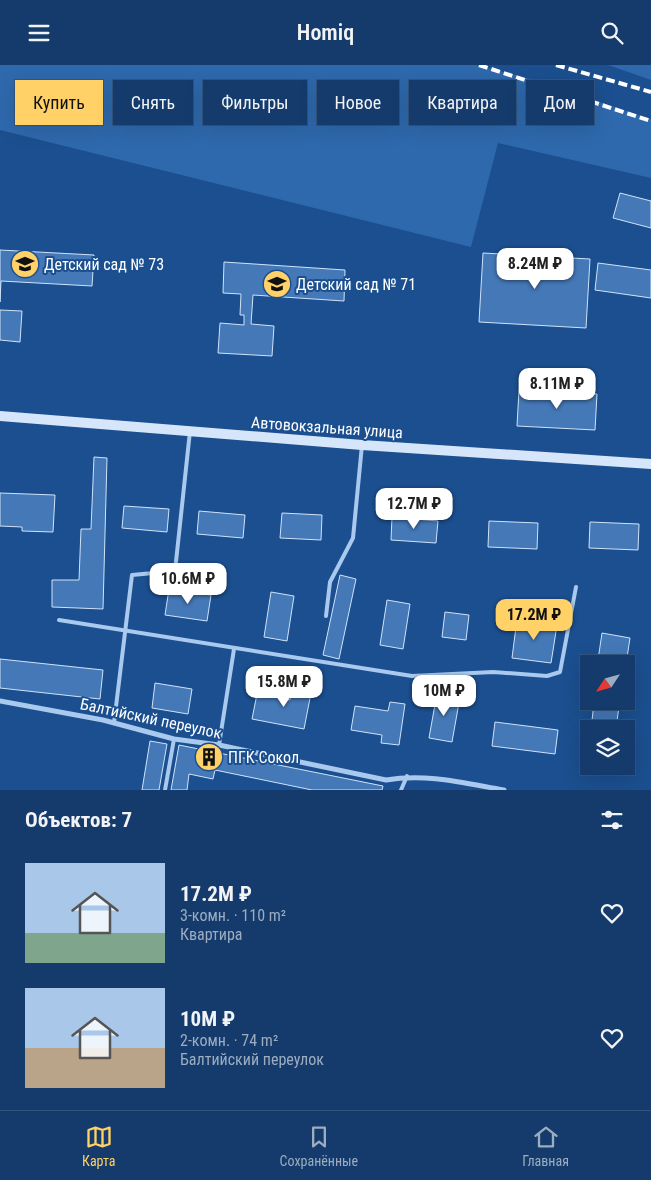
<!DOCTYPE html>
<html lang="ru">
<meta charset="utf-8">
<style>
:root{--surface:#143b6b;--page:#1d4271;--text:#f1f3f6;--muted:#9dadc1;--line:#33557e;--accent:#ffd166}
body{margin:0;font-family:"Roboto Condensed",sans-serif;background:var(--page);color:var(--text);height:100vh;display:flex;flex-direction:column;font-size:19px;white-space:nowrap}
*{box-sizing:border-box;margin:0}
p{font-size:16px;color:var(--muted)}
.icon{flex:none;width:28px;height:28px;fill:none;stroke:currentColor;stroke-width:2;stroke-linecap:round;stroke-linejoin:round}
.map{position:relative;height:725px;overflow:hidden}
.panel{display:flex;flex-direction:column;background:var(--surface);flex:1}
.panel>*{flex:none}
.hud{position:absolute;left:15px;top:15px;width:621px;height:45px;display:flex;gap:10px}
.needle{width:32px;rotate:234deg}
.buttons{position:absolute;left:580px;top:590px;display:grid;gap:10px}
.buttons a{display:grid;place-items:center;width:55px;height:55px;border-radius:0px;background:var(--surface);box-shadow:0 5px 20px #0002,0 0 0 1px var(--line);font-size:25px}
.price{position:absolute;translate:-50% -42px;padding:0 11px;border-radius:10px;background:#fff;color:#222;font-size:16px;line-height:32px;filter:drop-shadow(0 1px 2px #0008)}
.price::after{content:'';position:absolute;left:50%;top:30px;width:15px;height:11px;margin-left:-8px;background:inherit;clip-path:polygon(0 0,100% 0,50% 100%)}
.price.current{background:var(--accent);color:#111}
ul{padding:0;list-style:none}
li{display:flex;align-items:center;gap:15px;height:125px;padding:0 25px}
li span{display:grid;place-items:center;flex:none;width:140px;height:100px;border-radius:0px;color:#555}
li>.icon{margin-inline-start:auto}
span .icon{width:60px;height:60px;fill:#fffc;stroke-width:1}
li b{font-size:21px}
h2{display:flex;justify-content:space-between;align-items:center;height:60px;padding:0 25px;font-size:21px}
.chip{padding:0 18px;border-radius:0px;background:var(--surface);box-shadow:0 5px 20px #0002,0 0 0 1px var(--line);font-size:18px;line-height:45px}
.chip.current{background:var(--accent);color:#111}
header{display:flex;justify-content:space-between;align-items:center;height:65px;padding:0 25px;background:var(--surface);font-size:22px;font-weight:600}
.tabs{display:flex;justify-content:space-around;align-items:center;height:70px;border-top:1px solid var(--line);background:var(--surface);font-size:14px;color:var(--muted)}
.tabs a{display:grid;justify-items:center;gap:2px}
.tabs .current{color:var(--accent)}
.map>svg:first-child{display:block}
.green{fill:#2e69ad}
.building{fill:#4478b7;stroke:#cfe3fa}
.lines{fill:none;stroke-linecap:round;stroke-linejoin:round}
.lane{stroke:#a9c9ee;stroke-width:4}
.street{stroke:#a9c9ee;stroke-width:5}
.secondary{stroke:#d6e6fa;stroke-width:10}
.rail{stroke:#fff;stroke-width:4;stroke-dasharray:9 4;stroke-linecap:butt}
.labels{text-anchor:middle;stroke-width:4;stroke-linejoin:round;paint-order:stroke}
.poi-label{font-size:16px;fill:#fff;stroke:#1b4f8f;text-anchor:start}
.street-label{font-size:16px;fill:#fff;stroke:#1b4f8f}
</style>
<header><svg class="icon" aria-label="menu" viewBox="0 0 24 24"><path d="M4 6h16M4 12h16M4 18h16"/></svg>Homiq<svg class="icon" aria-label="search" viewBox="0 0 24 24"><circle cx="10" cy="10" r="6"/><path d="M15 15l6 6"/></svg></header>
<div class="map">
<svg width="651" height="725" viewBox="0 0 651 725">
<rect width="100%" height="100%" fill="#1b4f8f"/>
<g class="green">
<polygon points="0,0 476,0 530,14 651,54 651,113 498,78 471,182 0,65"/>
<polygon points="608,0 651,0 651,15"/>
</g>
<g class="building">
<polygon points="620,128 651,136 651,163 613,153"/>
<polygon points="0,185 94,190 92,221 1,216 0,237"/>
<polygon points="483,188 590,194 586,263 479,257"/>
<polygon points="224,197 345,205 344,236 253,230 251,259 274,261 272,291 218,288 220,258 244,260 244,250 240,250 241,229 223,228"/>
<polygon points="598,198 651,205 651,233 595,225"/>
<polygon points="0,245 22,246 20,277 0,275"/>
<polygon points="519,325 597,329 595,365 517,361"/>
<polygon points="94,392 107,393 103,544 52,542 52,515 79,515 81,464 91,464"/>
<polygon points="0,428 55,430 53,467 22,466 22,462 0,461"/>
<polygon points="124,441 169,444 167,467 122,463"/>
<polygon points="199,446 245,450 243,473 197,469"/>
<polygon points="282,448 322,450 321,475 280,473"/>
<polygon points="392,452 438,456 436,478 391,475"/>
<polygon points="489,456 538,458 537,484 488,482"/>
<polygon points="590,457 639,459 638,485 589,483"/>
<polygon points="340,510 356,514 339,594 323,590"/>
<polygon points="169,524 211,530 207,556 165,550"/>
<polygon points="271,527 294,531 287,576 264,572"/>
<polygon points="387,535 410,539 403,584 380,580"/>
<polygon points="445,547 469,550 466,575 442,572"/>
<polygon points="517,554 557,560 551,598 512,593"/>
<polygon points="602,568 630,573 626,599 598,595"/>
<polygon points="0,594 103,605 100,634 0,623"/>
<polygon points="155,618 192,624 188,649 152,643"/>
<polygon points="293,619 312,623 304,664 252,654 257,629 290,635"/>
<polygon points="437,628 460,632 452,677 429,673"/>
<polygon points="390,637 405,639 399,680 381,678 382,670 351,665 355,641 388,646"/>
<polygon points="594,638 619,641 616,664 591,664"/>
<polygon points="495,657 558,665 555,689 492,681"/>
<polygon points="150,676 167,679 159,725 142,725"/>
<polygon points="179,680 383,721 382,725 312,725 215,705 213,714 189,709 187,725 171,725"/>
</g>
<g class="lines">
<g class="lane">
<polyline points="326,551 330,517 353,473 362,380"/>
<polyline points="59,555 412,611 493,607 547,611 560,607 576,522"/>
<polyline points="114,658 132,510 175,506 190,366"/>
<polyline points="219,680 234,584"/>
<polyline points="165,725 174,674"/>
<polyline points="401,725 407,711"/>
</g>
<path class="street" d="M0,636l103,19 71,19 45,6 167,35c40,-7 78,3 118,10"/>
<polyline class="secondary" points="0,351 362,380 651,399"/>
<g class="rail">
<polyline points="479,0 651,56"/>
<polyline points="556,0 651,27"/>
</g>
</g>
<defs>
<symbol id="school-disc" viewBox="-11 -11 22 22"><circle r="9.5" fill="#ffd166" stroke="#1b4f8f"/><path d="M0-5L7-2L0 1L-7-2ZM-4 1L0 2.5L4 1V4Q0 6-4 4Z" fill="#111"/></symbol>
<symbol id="building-disc" viewBox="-11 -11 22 22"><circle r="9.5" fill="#ffd166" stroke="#1b4f8f"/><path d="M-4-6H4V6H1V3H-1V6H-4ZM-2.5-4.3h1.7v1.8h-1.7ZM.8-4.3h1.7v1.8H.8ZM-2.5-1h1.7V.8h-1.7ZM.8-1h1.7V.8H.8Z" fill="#111"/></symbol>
</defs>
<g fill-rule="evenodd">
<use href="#school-disc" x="9" y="183" width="32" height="32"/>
<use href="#school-disc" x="261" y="203" width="32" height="32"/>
<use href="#building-disc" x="193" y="676" width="32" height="32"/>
</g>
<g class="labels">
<g class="poi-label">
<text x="44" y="205">Детский сад № 73</text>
<text x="296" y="225">Детский сад № 71</text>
<text x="228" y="698">ПГК Сокол</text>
</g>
<g class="street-label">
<text transform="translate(327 362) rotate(4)" y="6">Автовокзальная улица</text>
<text transform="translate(151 653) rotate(12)" y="6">Балтийский переулок</text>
</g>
</g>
</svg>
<div class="buttons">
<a><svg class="needle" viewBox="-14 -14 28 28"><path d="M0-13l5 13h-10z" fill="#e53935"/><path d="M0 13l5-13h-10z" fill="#9dadc1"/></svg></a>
<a><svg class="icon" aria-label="layers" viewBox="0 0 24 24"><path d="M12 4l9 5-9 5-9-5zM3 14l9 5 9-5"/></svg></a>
</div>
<b class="price" style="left:535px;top:225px">8.24M ₽</b>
<b class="price" style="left:557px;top:345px">8.11M ₽</b>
<b class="price" style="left:414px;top:465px">12.7M ₽</b>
<b class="price" style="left:188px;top:540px">10.6M ₽</b>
<b class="price current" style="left:534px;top:576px">17.2M ₽</b>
<b class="price" style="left:284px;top:643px">15.8M ₽</b>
<b class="price" style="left:444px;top:652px">10M ₽</b>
<div class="hud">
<a class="chip current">Купить</a>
<a class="chip">Снять</a>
<a class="chip">Фильтры</a>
<a class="chip">Новое</a>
<a class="chip">Квартира</a>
<a class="chip">Дом</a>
</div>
</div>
<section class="panel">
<h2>Объектов: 7<svg class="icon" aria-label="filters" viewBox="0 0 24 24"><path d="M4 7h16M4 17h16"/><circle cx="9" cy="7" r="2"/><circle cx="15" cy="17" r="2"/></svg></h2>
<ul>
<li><span style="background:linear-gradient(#a9c7e8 70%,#7fa58c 0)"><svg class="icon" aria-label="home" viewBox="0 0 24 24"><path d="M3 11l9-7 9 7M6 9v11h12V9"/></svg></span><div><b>17.2M ₽</b><p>3-комн. · 110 m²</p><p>Квартира</p></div><svg class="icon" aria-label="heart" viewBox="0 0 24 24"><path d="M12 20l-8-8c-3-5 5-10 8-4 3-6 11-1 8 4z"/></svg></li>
<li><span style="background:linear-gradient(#a9c7e8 60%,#b9a48a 0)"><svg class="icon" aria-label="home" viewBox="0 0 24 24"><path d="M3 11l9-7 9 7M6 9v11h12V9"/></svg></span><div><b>10M ₽</b><p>2-комн. · 74 m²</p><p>Балтийский переулок</p></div><svg class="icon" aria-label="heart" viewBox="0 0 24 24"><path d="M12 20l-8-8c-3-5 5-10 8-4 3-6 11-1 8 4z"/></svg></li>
</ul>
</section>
<nav class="tabs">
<a class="current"><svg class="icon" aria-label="map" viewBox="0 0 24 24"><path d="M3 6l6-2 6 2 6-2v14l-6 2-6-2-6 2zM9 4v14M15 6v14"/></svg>Карта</a>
<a><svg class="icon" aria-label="saved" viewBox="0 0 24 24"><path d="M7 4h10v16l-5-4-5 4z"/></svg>Сохранённые</a>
<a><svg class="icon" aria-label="home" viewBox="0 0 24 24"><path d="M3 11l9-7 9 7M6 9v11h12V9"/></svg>Главная</a>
</nav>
